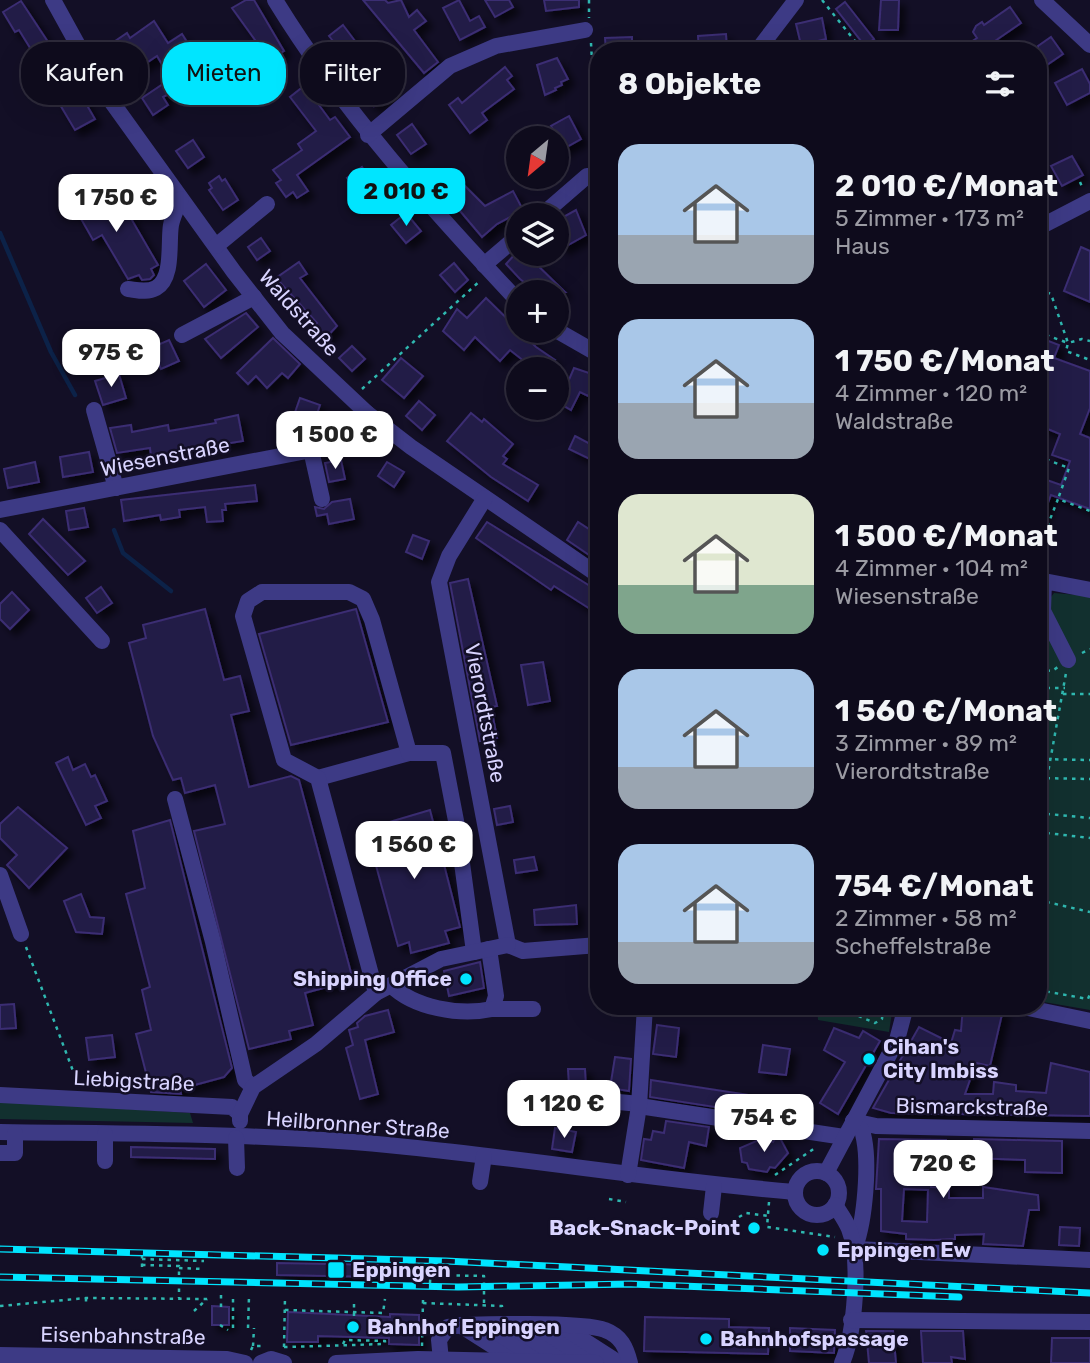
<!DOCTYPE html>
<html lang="de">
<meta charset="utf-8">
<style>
:root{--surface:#0e0b1c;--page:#171425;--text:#f1f3f6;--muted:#9b9ba3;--line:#2e2b3b;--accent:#00e5ff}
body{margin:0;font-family:Rubik,sans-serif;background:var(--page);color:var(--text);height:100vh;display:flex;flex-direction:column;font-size:26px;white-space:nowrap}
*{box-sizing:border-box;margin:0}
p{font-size:23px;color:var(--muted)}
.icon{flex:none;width:38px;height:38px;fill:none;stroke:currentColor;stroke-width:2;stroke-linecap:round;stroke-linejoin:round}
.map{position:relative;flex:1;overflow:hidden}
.panel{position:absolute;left:590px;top:42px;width:457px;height:973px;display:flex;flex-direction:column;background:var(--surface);border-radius:28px;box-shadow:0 7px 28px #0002,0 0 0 2px var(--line)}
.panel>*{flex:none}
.hud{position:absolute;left:21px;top:42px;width:464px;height:63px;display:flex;gap:14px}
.needle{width:46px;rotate:209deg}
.fabs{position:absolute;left:506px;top:126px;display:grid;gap:14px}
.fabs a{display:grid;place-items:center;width:63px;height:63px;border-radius:50%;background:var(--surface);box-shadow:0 7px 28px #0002,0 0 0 2px var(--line);font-size:35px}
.price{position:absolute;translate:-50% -60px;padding:0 16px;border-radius:14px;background:#fff;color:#222;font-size:23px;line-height:46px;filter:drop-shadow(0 2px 4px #0008)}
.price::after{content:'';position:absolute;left:50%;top:42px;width:21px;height:16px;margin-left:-10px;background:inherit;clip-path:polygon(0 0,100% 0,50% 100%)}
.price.current{background:var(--accent);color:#111}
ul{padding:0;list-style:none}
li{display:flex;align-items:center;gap:21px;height:175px;padding:0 28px}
li span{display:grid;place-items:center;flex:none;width:196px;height:140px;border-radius:21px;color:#555}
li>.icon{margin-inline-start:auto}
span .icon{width:84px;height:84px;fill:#fffc;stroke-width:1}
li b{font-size:30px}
h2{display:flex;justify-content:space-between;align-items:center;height:84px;padding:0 28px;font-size:30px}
.tag{padding:0 24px;border-radius:28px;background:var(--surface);box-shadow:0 7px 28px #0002,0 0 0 2px var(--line);font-size:24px;line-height:63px}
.tag.current{background:var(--accent);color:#111}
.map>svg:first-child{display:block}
.green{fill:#12302f}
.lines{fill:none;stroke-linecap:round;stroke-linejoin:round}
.stream{stroke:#0c2248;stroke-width:4.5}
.building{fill:#241b47;stroke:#3b2d73;stroke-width:2;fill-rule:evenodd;filter:url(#shadow)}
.path{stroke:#2fb8b0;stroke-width:2.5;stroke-dasharray:3.5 5;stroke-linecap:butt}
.minor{stroke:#3d3a85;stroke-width:16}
.rail-casing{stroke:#00e5ff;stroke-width:7}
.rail{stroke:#130f26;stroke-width:4.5;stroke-dasharray:13;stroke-linecap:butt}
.poi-dot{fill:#00e5ff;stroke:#130f26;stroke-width:2.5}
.labels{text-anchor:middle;stroke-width:5;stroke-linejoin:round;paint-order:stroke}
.street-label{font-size:21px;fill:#d9d4ff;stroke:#130f26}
.poi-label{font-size:21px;font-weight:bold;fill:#d9d4ff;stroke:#130f26;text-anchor:start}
</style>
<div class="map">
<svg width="1090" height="1363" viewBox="0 0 1090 1363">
<defs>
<filter id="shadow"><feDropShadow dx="6" dy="6" stdDeviation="3.5" flood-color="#0009"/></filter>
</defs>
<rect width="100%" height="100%" fill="#130f26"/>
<g class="green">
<polygon points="1054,593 1090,596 1090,1010 1038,1001 1038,605 1045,605"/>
<polygon points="817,1006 893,1006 889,1032 818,1020"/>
<polygon points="0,1101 190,1113 193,1123 0,1119"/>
</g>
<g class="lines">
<g class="stream">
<polyline points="0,233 51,352 75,395"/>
<polyline points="114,530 123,553 171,591"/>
</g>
</g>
<g class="building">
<polygon points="246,0 254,0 284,51 259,66 247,45 255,40 232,8"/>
<polygon points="363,0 385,0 388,3 401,0 409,17 417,10 426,21 414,30 438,62 424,73"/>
<polygon points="459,0 470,21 479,16 485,27 460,40 443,8"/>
<polygon points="485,0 509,0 513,7 495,17"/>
<polygon points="544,0 579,0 579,7 546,11"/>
<polygon points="881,0 899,0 898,30 879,30"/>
<polygon points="21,1 56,54 40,64 19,30 15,32 3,12"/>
<polygon points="845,2 874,39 865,46 836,9"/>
<polygon points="1010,7 1021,23 995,41 1002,51 977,51 971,42 977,38 973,32 976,26 982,22 984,25"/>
<polygon points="822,18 826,39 801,45 796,24"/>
<polygon points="154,21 168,43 182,34 207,74 195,81 179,56 163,66 157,56 124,78 105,48 127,33 130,38"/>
<polygon points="343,25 355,41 341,51 329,36"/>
<polygon points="726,34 727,51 699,51 698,36"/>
<polygon points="632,37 632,51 606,51 605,38"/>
<polygon points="1051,37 1063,54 1038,71 1038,46"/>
<polygon points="557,58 568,79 561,82 562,85 555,88 556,90 545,95 537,65"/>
<polygon points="69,64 79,80 74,83 95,119 75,130 59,103 69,97 56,72"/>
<polygon points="505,67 512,76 507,80 514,89 482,113 487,120 470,133 449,105 458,98 462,103"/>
<polygon points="1082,69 1090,84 1090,93 1067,105 1055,83"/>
<polygon points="375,78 388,96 374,106 361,88"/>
<polygon points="309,82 321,97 316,101 330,120 335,117 350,137 297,175 308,191 297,198 293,192 286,197 276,183 281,180 273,170 302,150 298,144 316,131 290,97"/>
<polygon points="163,84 169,94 163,97 168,105 153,115 142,98"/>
<polygon points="569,116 581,139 556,153 556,135 551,126"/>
<polygon points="412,124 426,144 411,154 397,135"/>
<polygon points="193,140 204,157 188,168 176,151"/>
<polygon points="1072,156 1083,175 1062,186 1051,166"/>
<polygon points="362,167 375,186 361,196 347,178"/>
<polygon points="453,174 485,206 513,191 523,210 497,224 482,237 439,186"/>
<polygon points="219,176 222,181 225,179 238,200 223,210 209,190 212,188 209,183"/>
<polygon points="97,185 114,214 125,208 158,265 151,269 154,275 150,279 142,280 139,275 128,279 102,235 93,240 71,201"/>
<polygon points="576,210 586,235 563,248 556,236 556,221"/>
<polygon points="406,213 421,231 406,243 391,225"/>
<polygon points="261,238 270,251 257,260 248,247"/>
<polygon points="1081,247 1090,251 1090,302 1064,291"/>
<polygon points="517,252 526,260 529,257 565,292 537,292 520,279 506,264"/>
<polygon points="299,262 307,274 300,278 337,326 323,341 312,328 317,323 276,278"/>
<polygon points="454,263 468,280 455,292 440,275"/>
<polygon points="206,264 226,290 204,307 184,281"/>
<polygon points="486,298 536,347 555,360 548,369 534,369 510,350 500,361 475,337 464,350 443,331 457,309 467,318"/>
<polygon points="246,313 258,327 221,358 205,339"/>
<polygon points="1038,337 1059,345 1054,358 1090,371 1090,408 1080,434 1090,438 1090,509 1051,495 1039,526 1038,477 1061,485 1070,461 1052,455 1060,434 1038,425 1038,388 1041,379 1038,378"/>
<polygon points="273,338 300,364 288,378 282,373 267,388 256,376 248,384 237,373"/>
<polygon points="169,340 179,361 161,369 151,348"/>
<polygon points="352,346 365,359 352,371 339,358"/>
<polygon points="401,358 423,376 404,398 382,380"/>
<polygon points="574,368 598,376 588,396 580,392 571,410 559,403"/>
<polygon points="119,374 126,398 103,405 95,381"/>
<polygon points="300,398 320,405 312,428 292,421"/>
<polygon points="419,401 435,415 422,430 406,416"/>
<polygon points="471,413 482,422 484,419 513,444 503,456 507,459 503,464 538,485 528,501 491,477 447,441"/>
<polygon points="238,415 243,441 151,456 150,448 117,453 110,428 131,425 132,432 168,425 169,431 216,423 215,420"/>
<polygon points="575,436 598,448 598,463 569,449"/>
<polygon points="89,452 93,472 63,477 60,457"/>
<polygon points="341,460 345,479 329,482 325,463"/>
<polygon points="35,462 39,482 8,488 4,469"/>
<polygon points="387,462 404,472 394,487 378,476"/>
<polygon points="255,485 257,501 225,504 226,510 222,510 223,521 207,522 205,507 179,510 180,517 161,520 160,515 124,521 121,500"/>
<polygon points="350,499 354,519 329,524 327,514 317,516 315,507 324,509 332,502"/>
<polygon points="84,508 88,527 69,530 66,511"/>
<polygon points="598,513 598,561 567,540 578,522 589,529"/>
<polygon points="43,519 85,561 68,575 29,534"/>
<polygon points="487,522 598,591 598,614 554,586 551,590 476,538"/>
<polygon points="413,535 429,541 422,559 406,552"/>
<polygon points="468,579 497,706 491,707 497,738 480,741 450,583"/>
<polygon points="101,587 112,603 97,613 86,598"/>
<polygon points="12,592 29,610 10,629 0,619 0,604"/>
<polygon points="205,609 224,680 240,676 249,711 231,715 249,787 291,776 299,780 353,980 305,993 313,1025 289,1031 291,1039 249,1049 194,831 225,824 215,785 185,793 181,778 173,780 153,736 129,643 146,638 143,625"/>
<polygon points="356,609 388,722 291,745 259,634"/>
<polygon points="543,662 550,701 528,705 521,665"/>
<polygon points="68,757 73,770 85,764 91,777 95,775 107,801 95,806 101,818 86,825 56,763"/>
<polygon points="510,806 513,822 497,825 494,809"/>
<polygon points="18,807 67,848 29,888 7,865 17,855 0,838 0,824"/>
<polygon points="430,810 460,927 445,931 449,943 411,953 409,942 398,946 366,829"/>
<polygon points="170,820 232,1068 224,1077 180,1089 181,1094 151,1092 136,1034 151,1030 142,990 150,987 126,894 145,888 133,831"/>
<polygon points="534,857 537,870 516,873 514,860"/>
<polygon points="81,894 90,917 104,918 102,934 76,932 64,901"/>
<polygon points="576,905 577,924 535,925 534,910"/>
<polygon points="480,962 484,988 449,996 444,971"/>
<polygon points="14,1004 16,1028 0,1029 0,1005"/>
<polygon points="963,1006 1003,1010 990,1066 976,1063 965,1094 993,1094 994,1082 1016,1085 1016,1091 1046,1093 1051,1063 1090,1072 1090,1116 891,1113 873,1108 919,1027 951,1043 955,1030 961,1031"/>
<polygon points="388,1010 394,1032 365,1040 378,1094 360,1099 346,1048 353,1045 349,1030 358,1027 357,1023 365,1016"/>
<polygon points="657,1025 679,1028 676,1057 653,1054"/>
<polygon points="834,1028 859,1038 863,1031 880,1041 838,1114 820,1103 845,1062 824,1050"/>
<polygon points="112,1035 115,1057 89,1060 86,1038"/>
<polygon points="763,1045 790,1049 786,1075 759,1072"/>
<polygon points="615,1057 631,1059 629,1091 610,1088"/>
<polygon points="568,1069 585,1069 586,1088 569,1087"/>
<polygon points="651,1080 801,1103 799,1120 650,1097"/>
<polygon points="666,1121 709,1127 706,1146 689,1142 684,1168 641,1160 644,1139 651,1140 653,1131 664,1133"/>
<polygon points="555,1128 576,1132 572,1152 552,1149"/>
<polygon points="776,1137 780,1138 788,1153 775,1168 770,1167 767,1172 749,1169 747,1163 742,1162 740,1148 761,1139 773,1142"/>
<path d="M879,1139l67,1 -1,21h-14v26l18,1v10h34v-11l55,8 1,15h-10l-6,36 -40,-2 1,-10 -29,1v4l-21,1 -28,-1v-5l-25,-3v-42h-5zM904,1189l24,1 -1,32 -25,-1z"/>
<polygon points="974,1139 1062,1141 1062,1173 1025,1172 1025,1160 973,1158"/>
<polygon points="131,1147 215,1149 215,1159 131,1157"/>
<polygon points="1060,1227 1080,1228 1079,1246 1059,1245"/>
<polygon points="277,1263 380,1265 379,1277 277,1275"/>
<polygon points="212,1306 229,1307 229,1325 212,1325"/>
<polygon points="288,1312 390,1317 390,1314 419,1315 419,1345 389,1344 389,1338 318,1336 318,1342 287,1342"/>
<polygon points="645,1317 729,1319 729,1327 769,1328 768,1354 644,1351"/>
<polygon points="790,1328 835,1330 834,1353 790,1351"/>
<polygon points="866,1331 893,1331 896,1363 869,1363"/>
<polygon points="921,1331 963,1331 965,1359 951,1357 952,1363 923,1363"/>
<polygon points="1052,1338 1090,1338 1090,1363 1051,1363"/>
</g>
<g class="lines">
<g class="path">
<polyline points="589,0 589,18"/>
<polyline points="822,0 863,51"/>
<polyline points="591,43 597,155 593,164"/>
<polyline points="1080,182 1083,189"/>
<polyline points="1038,272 1041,275 1038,293"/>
<polyline points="1039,289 1051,294 1068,343 1082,339 1090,341"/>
<polyline points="1038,332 1068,343 1066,351 1090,360"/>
<polyline points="362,389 481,280"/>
<polyline points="1038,436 1046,439 1040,457 1069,468 1058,499"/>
<polyline points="1038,550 1058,499 1090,511"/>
<polyline points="1082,653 1090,649"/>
<polyline points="1038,670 1052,671 1058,667"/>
<polyline points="1038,688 1065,688"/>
<polyline points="1063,694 1090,694"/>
<polyline points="1038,730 1044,687"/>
<polyline points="1038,759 1090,760"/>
<polyline points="1038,778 1090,779"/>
<polyline points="1038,813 1090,818"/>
<polyline points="1038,828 1066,673"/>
<polyline points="1038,832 1090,838"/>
<polyline points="1038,900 1090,912"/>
<polyline points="26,947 78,1084"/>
<polyline points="1038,990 1088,999 1090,994"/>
<polyline points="835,1006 875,1023 882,1019 883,1006"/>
<polyline points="775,1175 815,1148"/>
<polyline points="609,1199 626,1202"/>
<polyline points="769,1202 767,1227 835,1237"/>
<polyline points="739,1217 746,1213 768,1216"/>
<polyline points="142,1259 204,1261"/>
<polyline points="142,1265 179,1266 179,1298"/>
<polyline points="142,1267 142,1256"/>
<polyline points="179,1268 204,1269"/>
<polyline points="431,1275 484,1276 484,1305"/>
<polyline points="430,1283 431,1264"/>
<polyline points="86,1298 86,1306"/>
<polyline points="423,1303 502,1306 502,1311"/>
<polyline points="0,1306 86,1298 208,1299 208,1295"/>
<polyline points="221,1307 221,1295"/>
<polyline points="285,1310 383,1313 385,1299"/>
<polyline points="194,1311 207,1299"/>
<polyline points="354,1316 354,1299"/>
<polyline points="220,1325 228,1330"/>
<polyline points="233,1328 233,1296"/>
<polyline points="248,1328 249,1296"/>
<polyline points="343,1344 345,1340 385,1341 385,1346"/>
<polyline points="253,1346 254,1328"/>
<polyline points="422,1346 423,1300"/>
<polyline points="284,1347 385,1344"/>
<polyline points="284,1347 285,1297"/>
<polyline points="251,1350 253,1346 263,1346"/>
</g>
<g class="minor">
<polyline points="53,0 101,87 234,272 282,333 367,413 411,447 598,575"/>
<path d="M275,0c68,111 154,206 243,301"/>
<polyline points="1042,0 1090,45"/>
<polyline points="757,51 796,0"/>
<polyline points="368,135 450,66 496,46 585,30"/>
<polyline points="542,215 587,176"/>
<polyline points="1038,228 1090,201"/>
<polyline points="216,246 267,204"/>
<polyline points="484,265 518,236"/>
<path d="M128,289c9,1 19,4 28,-1 18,-10 12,-46 15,-63 2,-10 6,-17 10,-26"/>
<polyline points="556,330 598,354"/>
<polyline points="182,335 254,297"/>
<polyline points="94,410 116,488"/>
<polyline points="311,450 322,499"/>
<polyline points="485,498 449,556 439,582 508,945"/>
<polyline points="0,510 322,448 350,431 367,413"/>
<polyline points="0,530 102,641"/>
<polyline points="1068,660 1043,611 1044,581 1090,590"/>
<polyline points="318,778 409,753"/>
<polyline points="175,799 213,942 245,1080 253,1087"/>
<polyline points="0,875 21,934"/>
<polyline points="508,945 523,951 598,945"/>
<path d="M391,985c23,23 69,31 101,24l4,-13 -7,-47"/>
<polyline points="376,993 318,778 284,760 243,616 248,601 262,592 349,592 363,599 372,620 409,753 443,753 457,826 474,952"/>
<polyline points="1019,1006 1090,1021"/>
<polyline points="492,1009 533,1009"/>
<polyline points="0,1095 232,1107 240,1114 240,1121"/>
<polyline points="565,1097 640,1104"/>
<polyline points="639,1106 844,1137"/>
<polyline points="240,1114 253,1087 316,1044 376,993 441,959 508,945"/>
<polyline points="853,1121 876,1126 1090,1131"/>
<path d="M853,1121c5,5 9,7 10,13 7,28 2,86 -8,113"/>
<path d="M0,1132c135,2 272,1 407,15 130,13 258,34 388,45"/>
<polyline points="105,1134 105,1161"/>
<polyline points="236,1138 237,1168"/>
<polyline points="0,1153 15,1153 15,1133"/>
<circle cx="817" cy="1193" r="22"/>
<polyline points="826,1173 897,1040 906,1006"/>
<polyline points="628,1175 639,1106 645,1006"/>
<polyline points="480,1182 484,1156"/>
<path d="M835,1205c5,8 11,16 14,24 12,30 6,104 -7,134"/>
<polyline points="711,1213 714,1186"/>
<polyline points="855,1249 1090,1260"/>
<polyline points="851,1320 1090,1322"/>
<polyline points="460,1325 515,1360"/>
<polyline points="486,1325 541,1361"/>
<polyline points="512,1326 569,1363"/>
<polyline points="538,1327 594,1363"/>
<polyline points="563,1327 619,1363"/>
<polyline points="0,1355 227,1359 245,1363"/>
<path d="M441,1360l-2,-20 9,-13c24,-4 138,-5 157,3 16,6 21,17 25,33"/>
<polyline points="261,1363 271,1359 284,1363"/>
<polyline points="336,1363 418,1359 596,1363"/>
</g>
<defs>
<g id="rail">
<polyline points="0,1249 446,1261 1090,1293"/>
<polyline points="0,1277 458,1287 631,1284 959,1297"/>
</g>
</defs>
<use href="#rail" class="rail-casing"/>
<use href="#rail" class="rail"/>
</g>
<g class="poi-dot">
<circle cx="466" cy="979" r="7"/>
<circle cx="869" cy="1059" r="7"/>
<circle cx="754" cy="1228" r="7"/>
<circle cx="823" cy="1250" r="7"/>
<rect x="327" y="1261" width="18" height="18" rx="3.5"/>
<circle cx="353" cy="1327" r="7"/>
<circle cx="706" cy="1339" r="7"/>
</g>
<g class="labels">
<g class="street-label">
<text transform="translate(299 313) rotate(48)" y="7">Waldstraße</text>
<text transform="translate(165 457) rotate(-11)" y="7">Wiesenstraße</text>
<text transform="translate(485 713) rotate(79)" y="7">Vierordtstraße</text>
<text transform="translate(134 1081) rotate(3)" y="7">Liebigstraße</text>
<text transform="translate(972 1107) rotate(1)" y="7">Bismarckstraße</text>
<text transform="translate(358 1125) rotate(4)" y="7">Heilbronner Straße</text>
<text transform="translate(123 1336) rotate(1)" y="7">Eisenbahnstraße</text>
</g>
<g class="poi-label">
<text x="452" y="986" text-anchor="end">Shipping Office</text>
<text x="883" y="1054">Cihan's<tspan x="883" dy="24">City Imbiss</tspan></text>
<text x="740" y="1235" text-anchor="end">Back-Snack-Point</text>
<text x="837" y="1257">Eppingen Ew</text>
<text x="352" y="1277">Eppingen</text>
<text x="367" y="1334">Bahnhof Eppingen</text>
<text x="720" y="1346">Bahnhofspassage</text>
</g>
</g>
</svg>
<div class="fabs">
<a><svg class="needle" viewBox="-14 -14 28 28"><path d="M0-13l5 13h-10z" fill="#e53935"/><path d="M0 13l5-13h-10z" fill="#9b9ba3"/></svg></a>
<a><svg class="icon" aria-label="layers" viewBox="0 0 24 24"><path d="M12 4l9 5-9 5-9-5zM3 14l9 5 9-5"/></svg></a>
<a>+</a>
<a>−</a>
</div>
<b class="price current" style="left:406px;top:228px">2 010 €</b>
<b class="price" style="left:116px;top:234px">1 750 €</b>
<b class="price" style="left:111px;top:389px">975 €</b>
<b class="price" style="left:335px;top:471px">1 500 €</b>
<b class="price" style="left:414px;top:881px">1 560 €</b>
<b class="price" style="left:564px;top:1140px">1 120 €</b>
<b class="price" style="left:764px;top:1154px">754 €</b>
<b class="price" style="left:943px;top:1200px">720 €</b>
<div class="hud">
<a class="tag">Kaufen</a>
<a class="tag current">Mieten</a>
<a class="tag">Filter</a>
</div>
<section class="panel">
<h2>8 Objekte<svg class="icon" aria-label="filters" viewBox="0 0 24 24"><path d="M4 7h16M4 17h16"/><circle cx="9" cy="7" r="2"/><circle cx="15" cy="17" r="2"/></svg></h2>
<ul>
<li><span style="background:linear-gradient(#a9c7e8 65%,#9aa5b1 0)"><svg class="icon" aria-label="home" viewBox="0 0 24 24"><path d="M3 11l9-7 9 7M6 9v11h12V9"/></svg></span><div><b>2 010 €/Monat</b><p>5 Zimmer · 173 m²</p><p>Haus</p></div></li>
<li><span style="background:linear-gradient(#a9c7e8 60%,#9aa5b1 0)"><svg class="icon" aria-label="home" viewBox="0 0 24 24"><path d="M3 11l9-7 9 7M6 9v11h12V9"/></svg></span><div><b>1 750 €/Monat</b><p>4 Zimmer · 120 m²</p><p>Waldstraße</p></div></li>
<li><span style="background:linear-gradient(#dfe7d0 65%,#7fa58c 0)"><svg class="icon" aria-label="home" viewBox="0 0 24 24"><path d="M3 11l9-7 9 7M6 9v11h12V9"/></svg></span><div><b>1 500 €/Monat</b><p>4 Zimmer · 104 m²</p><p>Wiesenstraße</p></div></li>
<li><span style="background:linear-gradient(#a9c7e8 70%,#9aa5b1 0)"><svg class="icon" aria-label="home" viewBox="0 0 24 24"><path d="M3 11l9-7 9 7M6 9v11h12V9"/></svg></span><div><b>1 560 €/Monat</b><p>3 Zimmer · 89 m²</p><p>Vierordtstraße</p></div></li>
<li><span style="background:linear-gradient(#a9c7e8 70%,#9aa5b1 0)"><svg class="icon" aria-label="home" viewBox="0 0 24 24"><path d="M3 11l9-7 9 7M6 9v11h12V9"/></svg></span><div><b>754 €/Monat</b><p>2 Zimmer · 58 m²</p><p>Scheffelstraße</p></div></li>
</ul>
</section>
</div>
